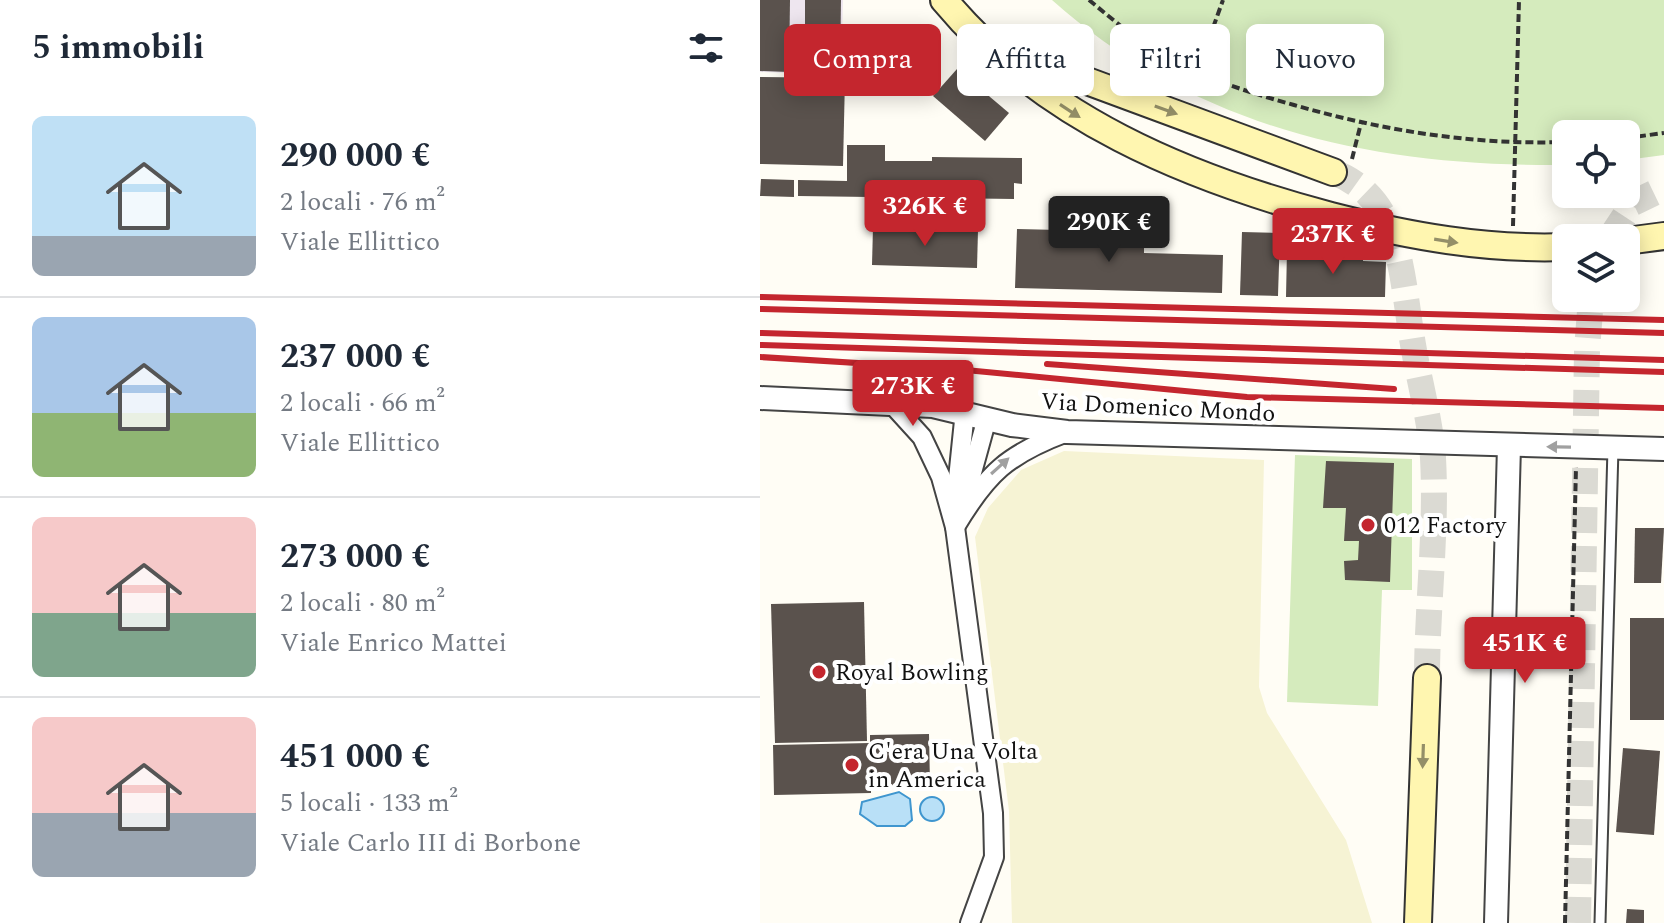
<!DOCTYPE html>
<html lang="it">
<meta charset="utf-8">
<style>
:root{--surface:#fff;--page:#f2f2f3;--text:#1f2937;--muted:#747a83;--line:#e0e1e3;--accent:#c4262e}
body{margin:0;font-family:Spectral,serif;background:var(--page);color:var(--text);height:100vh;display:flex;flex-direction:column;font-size:30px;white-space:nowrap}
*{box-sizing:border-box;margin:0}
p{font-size:26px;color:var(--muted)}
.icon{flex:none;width:44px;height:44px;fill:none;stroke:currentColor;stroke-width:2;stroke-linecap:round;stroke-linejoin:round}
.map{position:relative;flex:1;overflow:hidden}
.side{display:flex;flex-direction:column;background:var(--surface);width:760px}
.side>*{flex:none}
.top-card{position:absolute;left:24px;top:24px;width:760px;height:72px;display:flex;gap:16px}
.fabs{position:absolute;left:792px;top:120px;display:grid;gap:16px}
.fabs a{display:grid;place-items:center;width:88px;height:88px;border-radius:12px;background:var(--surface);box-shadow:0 4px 20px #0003;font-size:40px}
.price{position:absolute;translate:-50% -68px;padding:0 18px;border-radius:8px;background:var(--accent);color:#fff;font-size:26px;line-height:52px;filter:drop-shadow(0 2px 4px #0008)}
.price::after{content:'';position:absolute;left:50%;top:48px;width:24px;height:18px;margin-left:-12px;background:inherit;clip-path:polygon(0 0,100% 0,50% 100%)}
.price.selected{background:#222;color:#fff}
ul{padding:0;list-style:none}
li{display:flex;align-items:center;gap:24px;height:200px;padding:0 32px}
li+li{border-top:2px solid var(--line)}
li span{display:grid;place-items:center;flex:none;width:224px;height:160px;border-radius:12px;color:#555}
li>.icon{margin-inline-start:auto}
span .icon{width:96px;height:96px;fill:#fffc;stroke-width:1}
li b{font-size:34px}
h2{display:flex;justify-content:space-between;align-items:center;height:96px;padding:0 32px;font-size:34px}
.tag{padding:0 28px;border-radius:12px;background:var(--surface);box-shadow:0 4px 20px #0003;font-size:28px;line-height:72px}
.tag.selected{background:var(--accent);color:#fff}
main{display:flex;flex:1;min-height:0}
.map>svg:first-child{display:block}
.industrial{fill:#eee6ef}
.farmland{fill:#f6f3d4}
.green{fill:#d5ebbd}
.water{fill:#b9e0f7;stroke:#3f96cf;stroke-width:2}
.building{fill:#5a524d}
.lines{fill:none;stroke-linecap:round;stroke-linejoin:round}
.secondary-tunnel{stroke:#dbdad3;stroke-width:26;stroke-dasharray:26 13;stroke-linecap:butt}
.service-casing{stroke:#444;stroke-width:13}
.minor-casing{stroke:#444;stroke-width:22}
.tertiary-casing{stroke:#444;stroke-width:26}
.secondary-casing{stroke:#333;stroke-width:30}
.path{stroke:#333;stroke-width:4;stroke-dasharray:8 4;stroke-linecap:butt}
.service{stroke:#fff;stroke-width:9}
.minor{stroke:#fff;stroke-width:18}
.tertiary{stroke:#fff;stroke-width:22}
.secondary{stroke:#fff6b0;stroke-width:26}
.rail{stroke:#c4262e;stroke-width:6}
.oneway{fill:#948f68}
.oneway2{fill:#a0a0a0}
.poi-dot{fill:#c4262e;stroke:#fff;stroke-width:3}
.labels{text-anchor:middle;stroke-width:8;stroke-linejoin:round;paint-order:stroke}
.street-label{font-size:24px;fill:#111;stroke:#fff}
.poi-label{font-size:24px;fill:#111;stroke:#fff;text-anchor:start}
</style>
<main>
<section class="side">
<h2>5 immobili<svg class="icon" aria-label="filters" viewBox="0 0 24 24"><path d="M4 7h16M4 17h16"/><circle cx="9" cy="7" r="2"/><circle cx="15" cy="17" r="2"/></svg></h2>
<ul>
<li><span style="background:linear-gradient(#bfe0f5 75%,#9aa5b1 0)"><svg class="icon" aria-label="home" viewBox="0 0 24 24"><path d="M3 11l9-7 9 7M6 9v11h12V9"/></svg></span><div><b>290 000 €</b><p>2 locali · 76 m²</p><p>Viale Ellittico</p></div></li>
<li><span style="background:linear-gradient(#a9c7e8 60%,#8fb573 0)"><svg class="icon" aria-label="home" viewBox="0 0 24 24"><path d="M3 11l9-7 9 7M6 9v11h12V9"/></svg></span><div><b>237 000 €</b><p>2 locali · 66 m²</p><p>Viale Ellittico</p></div></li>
<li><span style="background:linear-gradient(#f6c9c9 60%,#7fa58c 0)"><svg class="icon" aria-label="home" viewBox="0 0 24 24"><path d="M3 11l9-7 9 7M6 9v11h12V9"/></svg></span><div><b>273 000 €</b><p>2 locali · 80 m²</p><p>Viale Enrico Mattei</p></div></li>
<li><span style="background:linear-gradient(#f6c9c9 60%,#9aa5b1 0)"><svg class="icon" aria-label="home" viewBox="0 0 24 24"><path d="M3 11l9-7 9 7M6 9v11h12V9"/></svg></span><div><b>451 000 €</b><p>5 locali · 133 m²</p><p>Viale Carlo III di Borbone</p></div></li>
</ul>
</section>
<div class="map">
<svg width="904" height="923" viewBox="0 0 904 923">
<rect width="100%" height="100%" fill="#fffdf5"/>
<polygon class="industrial" points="0,0 83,0 81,75 0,72"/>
<polygon class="farmland" points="304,451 504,460 499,687 507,713 586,840 612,923 252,923 249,811 215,537 228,508 261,470"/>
<g class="green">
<path d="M292,0h612v155l-38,5v-26h-60v31c-190,2 -368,-35 -514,-165z"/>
<polygon points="535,455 652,459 652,590 622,590 618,706 527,702"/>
</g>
<g class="water">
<polygon points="139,792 150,799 152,820 145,826 117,826 100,814 102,802"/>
<circle cx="172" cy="809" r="12"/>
</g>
<g class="building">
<polygon points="0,0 30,0 29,72 0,71"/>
<polygon points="45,0 81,0 80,71 45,71"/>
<polygon points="197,69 249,113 225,141 173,96"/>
<polygon points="0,77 85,78 83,166 0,164"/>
<polygon points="87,145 125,145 125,161 172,161 172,157 262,158 262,184 254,183 254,199 38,196 38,180 87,181"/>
<polygon points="1,179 34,180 34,197 0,196"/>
<polygon points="113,227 218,230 217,268 112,265"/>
<polygon points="257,229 384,232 384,253 463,255 462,293 255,288"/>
<polygon points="482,232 520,233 518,296 480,295"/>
<polygon points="527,250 580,252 580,255 603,256 603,261 626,262 625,297 526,297"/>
<polygon points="566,461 634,463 630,582 585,580 584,561 598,560 599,541 584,541 586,508 563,508"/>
<polygon points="875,528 904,528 901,583 874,583"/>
<polygon points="104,602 107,741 15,743 11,604"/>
<rect x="870" y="618" width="34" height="102"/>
<polygon points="169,734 170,784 111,786 111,793 14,795 13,745 110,743 110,735"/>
<polygon points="863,748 900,751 894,835 856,832"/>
<polygon points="867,909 884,910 884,923 866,923"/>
</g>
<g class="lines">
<g class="secondary-tunnel">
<path d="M573,172c67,25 68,99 78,160 6,42 19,84 22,126 4,73 -6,148 -6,220"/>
<polyline points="850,238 873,203 904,188"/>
<polyline points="818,923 827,350 831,298"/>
</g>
<defs>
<polyline id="service" points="840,923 853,448"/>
<g id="minor">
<polyline points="132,404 162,437 181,477 195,527 233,813 234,857 210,923"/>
<polyline points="205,498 227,418"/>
<polyline points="195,508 205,411"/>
<path d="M195,527c32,-54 53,-73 112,-95"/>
</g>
<g id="tertiary">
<polyline points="0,398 173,406 252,425 307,432 904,449"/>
<polyline points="736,923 749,446"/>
</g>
<g id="secondary">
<path d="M184,0c98,118 243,178 387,216 78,20 155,34 235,31"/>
<polyline points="246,51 573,172"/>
<polyline points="866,241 904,236"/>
<polyline points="658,923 667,678"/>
</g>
</defs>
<use href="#service" class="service-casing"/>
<use href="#minor" class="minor-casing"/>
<use href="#tertiary" class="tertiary-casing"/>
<use href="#secondary" class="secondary-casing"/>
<g class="path">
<path d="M329,0c22,18 44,37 68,52 43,25 90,40 137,53 91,26 178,40 272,37"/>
<polyline points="437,72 463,0"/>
<polyline points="866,138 904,133"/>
<polyline points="592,159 601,123"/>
<polyline points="753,226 759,0"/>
<polyline points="805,923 816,467"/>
</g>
<use href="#service" class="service"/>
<use href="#minor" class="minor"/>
<use href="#tertiary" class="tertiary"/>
<use href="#secondary" class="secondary"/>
<g class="rail">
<polyline points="0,297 904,320"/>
<polyline points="0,309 904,333"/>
<polyline points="0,333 904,360"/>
<polyline points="0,345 904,372"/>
<polyline points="0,357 195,369 487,397 904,408"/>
<polyline points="287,364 634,389"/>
</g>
</g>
<defs><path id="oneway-solid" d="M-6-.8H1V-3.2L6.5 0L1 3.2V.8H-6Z" transform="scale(2)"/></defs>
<g class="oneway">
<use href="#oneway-solid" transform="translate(406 110) rotate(20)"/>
<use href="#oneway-solid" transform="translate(310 111) rotate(33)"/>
<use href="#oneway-solid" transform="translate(686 241) rotate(9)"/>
<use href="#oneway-solid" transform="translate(663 756) rotate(92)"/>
</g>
<g class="oneway2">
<use href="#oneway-solid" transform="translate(799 447) rotate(-179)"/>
<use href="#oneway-solid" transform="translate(240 466) rotate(-42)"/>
</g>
<g class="poi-dot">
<circle cx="608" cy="525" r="8"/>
<circle cx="59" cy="672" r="8"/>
<circle cx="92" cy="765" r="8"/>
</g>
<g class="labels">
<g class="street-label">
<text transform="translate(398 407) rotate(3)" y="8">Via Domenico Mondo</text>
</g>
<g class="poi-label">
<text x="624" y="533">012 Factory</text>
<text x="75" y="680">Royal Bowling</text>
<text x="108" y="759">C'era Una Volta<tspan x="108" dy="28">in America</tspan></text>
</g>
</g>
</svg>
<div class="fabs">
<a><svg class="icon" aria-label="locate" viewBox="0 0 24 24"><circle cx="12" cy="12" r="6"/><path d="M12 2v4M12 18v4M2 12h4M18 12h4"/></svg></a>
<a><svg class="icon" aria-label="layers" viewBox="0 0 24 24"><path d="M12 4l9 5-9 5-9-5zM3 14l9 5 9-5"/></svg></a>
</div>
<b class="price" style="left:165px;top:248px">326K €</b>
<b class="price selected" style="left:349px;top:264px">290K €</b>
<b class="price" style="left:573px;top:276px">237K €</b>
<b class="price" style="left:153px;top:428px">273K €</b>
<b class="price" style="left:765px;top:685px">451K €</b>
<div class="top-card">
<a class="tag selected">Compra</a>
<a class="tag">Affitta</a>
<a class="tag">Filtri</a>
<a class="tag">Nuovo</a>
</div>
</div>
</main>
